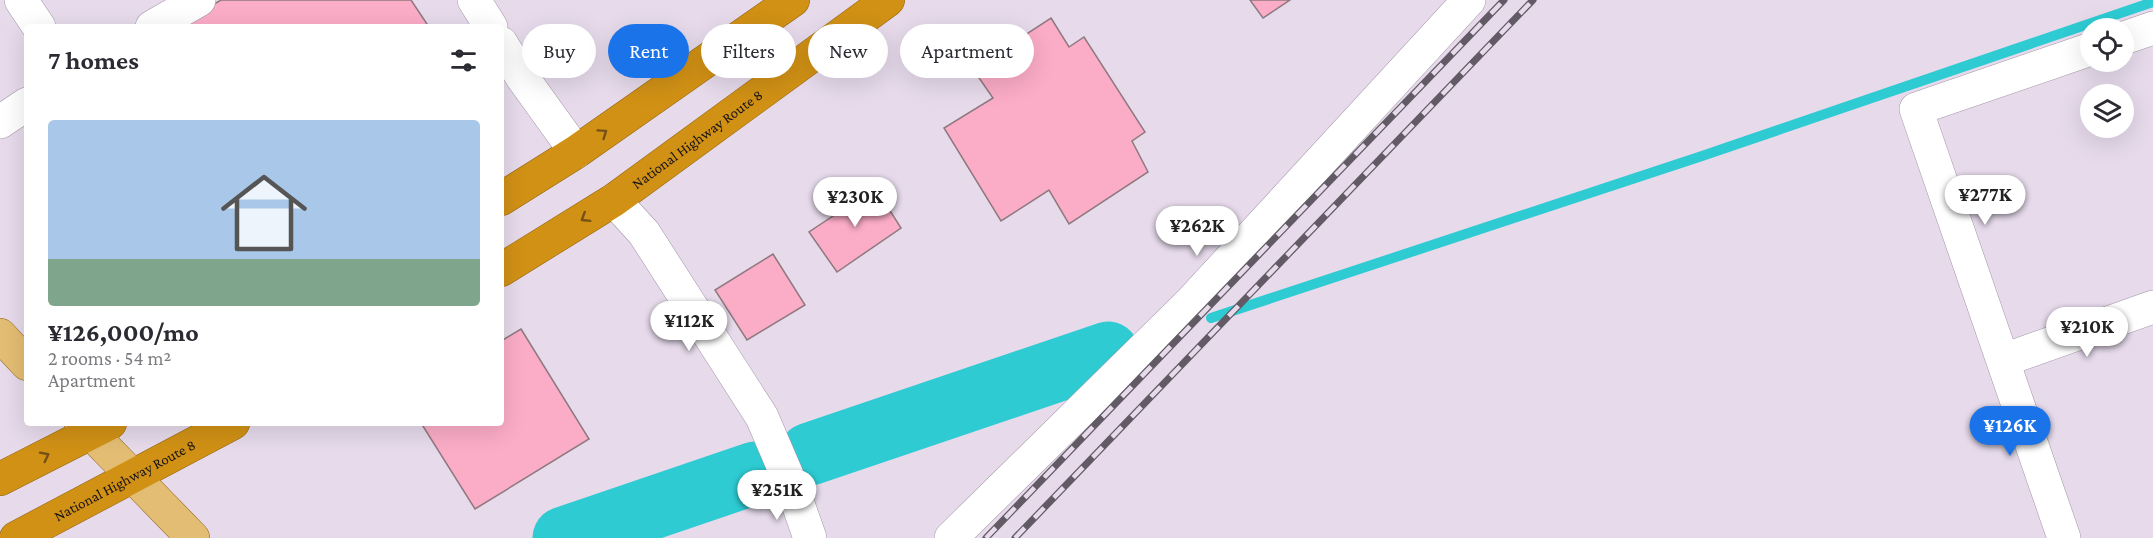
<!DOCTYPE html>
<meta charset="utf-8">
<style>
:root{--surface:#fff;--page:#f2f2f3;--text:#2b2b33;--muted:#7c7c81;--line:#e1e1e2;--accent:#1a73e8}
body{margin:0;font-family:"Crimson Pro",serif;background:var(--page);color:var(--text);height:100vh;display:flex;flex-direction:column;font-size:22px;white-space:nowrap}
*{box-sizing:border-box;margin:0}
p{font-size:20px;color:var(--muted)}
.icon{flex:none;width:33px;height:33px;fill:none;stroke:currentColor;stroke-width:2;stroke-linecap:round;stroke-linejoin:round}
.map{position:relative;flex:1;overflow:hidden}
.side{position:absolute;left:24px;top:24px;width:480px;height:402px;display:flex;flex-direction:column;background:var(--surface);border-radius:6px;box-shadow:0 6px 24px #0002}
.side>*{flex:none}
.hud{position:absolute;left:522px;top:24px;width:570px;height:54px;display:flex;gap:12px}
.tools{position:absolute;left:2080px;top:18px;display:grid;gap:12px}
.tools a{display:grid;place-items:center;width:54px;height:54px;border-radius:50%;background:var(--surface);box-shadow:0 6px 24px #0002;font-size:30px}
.price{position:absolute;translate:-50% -51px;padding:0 14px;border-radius:21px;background:#fff;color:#222;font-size:20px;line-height:39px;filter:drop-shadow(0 2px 3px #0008)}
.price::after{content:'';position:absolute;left:50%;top:36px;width:18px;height:14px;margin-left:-9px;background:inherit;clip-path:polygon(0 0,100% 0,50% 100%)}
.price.selected{background:var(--accent);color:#fff}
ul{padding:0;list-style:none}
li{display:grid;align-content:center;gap:12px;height:318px;padding:0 24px}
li+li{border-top:2px solid var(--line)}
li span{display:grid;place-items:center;height:186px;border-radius:6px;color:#555}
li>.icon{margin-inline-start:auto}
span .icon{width:108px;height:108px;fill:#fffc;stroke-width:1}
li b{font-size:26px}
h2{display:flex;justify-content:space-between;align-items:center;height:72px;padding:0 24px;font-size:26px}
.tag{padding:0 21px;border-radius:27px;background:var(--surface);box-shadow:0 6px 24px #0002;font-size:21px;line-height:54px}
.tag.selected{background:var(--accent);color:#fff}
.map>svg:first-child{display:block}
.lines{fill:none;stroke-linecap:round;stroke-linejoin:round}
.stream{stroke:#2ecbd3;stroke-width:10}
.river{stroke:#2ecbd3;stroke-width:63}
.building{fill:#fbacc7;stroke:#8e797f;stroke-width:1.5}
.minor-casing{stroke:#a296a6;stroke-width:34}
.major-casing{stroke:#906516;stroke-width:34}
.highway-casing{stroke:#906516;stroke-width:34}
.minor{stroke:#fff;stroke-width:33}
.major{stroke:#e3bd73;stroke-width:33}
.highway{stroke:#d19115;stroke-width:33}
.rail-casing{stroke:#625b65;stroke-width:7}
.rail{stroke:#e6daeb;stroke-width:4.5;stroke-dasharray:14;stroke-linecap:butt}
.oneway{stroke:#745216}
.labels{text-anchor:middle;stroke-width:5;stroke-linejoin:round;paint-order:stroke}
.street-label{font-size:15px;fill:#161218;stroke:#e6daeb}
</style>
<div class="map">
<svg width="2153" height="538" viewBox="0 0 2153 538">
<rect width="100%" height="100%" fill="#e6daeb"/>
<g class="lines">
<polyline class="stream" points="1211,318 1702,156 2153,2"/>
<g class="river">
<polyline points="810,454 1108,353"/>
<polyline points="564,538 755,473"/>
</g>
</g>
<g class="building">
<polygon points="221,0 411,0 429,27 175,27"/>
<polygon points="1250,0 1290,0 1263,18"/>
<polygon points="1051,18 1069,47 1084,37 1145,132 1132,141 1148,172 1069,224 1049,190 1001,221 944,128 993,98 968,62 984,52 988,59"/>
<polygon points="857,187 864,199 877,190 901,228 837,272 809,232 842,210 833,201"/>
<polygon points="773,254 805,305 747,340 715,290"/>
<polygon points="521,329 589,439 475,509 421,423 501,423 501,341"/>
</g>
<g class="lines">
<defs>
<g id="minor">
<polyline points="21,0 39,27"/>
<polyline points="474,0 491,27"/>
<polyline points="152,27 199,0"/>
<polyline points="2124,38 2153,28"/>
<polyline points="501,43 522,77 576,152"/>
<polyline points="0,122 27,104"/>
<polyline points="614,200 644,233 762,417 792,487 810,538"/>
<polyline points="2004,360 2153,307"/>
<polyline points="951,538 1191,302 1469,0"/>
<polyline points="2064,538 1916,109 2091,49"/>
</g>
<g id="major">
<polyline points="0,335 27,364"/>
<polyline points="81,423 193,538"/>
</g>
<g id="highway">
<polyline points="501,199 576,152 793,0"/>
<path id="s1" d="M501,270l113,-70 274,-200"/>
<polyline points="0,479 110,423"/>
<path id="s2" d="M16,538l217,-115"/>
</g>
</defs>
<use href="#minor" class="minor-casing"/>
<use href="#major" class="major-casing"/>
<use href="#highway" class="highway-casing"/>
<use href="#minor" class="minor"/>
<use href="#major" class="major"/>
<use href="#highway" class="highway"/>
<defs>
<g id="rail">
<polyline points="986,538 1504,0"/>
<polyline points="1015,538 1533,0"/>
</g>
</defs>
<use href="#rail" class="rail-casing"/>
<use href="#rail" class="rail"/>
</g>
<defs><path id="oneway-chevron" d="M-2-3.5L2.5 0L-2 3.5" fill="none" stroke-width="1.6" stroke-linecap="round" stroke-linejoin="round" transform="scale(1.5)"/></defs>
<g class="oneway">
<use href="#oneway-chevron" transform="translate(603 133) rotate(-35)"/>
<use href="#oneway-chevron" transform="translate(585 218) rotate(148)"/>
<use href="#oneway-chevron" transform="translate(45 456) rotate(-27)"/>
</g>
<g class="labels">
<g class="street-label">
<text dy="5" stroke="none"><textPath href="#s1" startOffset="236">National Highway Route 8</textPath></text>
<text dy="5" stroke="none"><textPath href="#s2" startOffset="123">National Highway Route 8</textPath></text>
</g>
</g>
</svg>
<div class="tools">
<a><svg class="icon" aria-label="locate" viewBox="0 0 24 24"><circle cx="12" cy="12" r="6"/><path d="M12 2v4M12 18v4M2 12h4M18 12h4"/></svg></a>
<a><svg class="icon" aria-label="layers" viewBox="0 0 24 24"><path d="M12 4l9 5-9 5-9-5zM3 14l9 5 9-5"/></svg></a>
</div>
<b class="price" style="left:1985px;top:226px">¥277K</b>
<b class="price" style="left:855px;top:228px">¥230K</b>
<b class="price" style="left:1197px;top:257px">¥262K</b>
<b class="price" style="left:689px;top:352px">¥112K</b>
<b class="price" style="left:2087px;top:358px">¥210K</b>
<b class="price selected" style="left:2010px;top:457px">¥126K</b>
<b class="price" style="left:777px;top:521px">¥251K</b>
<div class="hud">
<a class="tag">Buy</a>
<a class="tag selected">Rent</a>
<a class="tag">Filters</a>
<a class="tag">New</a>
<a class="tag">Apartment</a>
</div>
<section class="side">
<h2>7 homes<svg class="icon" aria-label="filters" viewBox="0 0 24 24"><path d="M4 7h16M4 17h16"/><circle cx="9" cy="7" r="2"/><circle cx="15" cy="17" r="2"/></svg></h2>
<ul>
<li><span style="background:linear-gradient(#a9c7e8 75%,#7fa58c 0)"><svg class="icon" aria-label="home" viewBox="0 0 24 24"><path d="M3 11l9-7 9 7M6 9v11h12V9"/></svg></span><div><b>¥126,000/mo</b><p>2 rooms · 54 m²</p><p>Apartment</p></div></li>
</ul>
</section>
</div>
